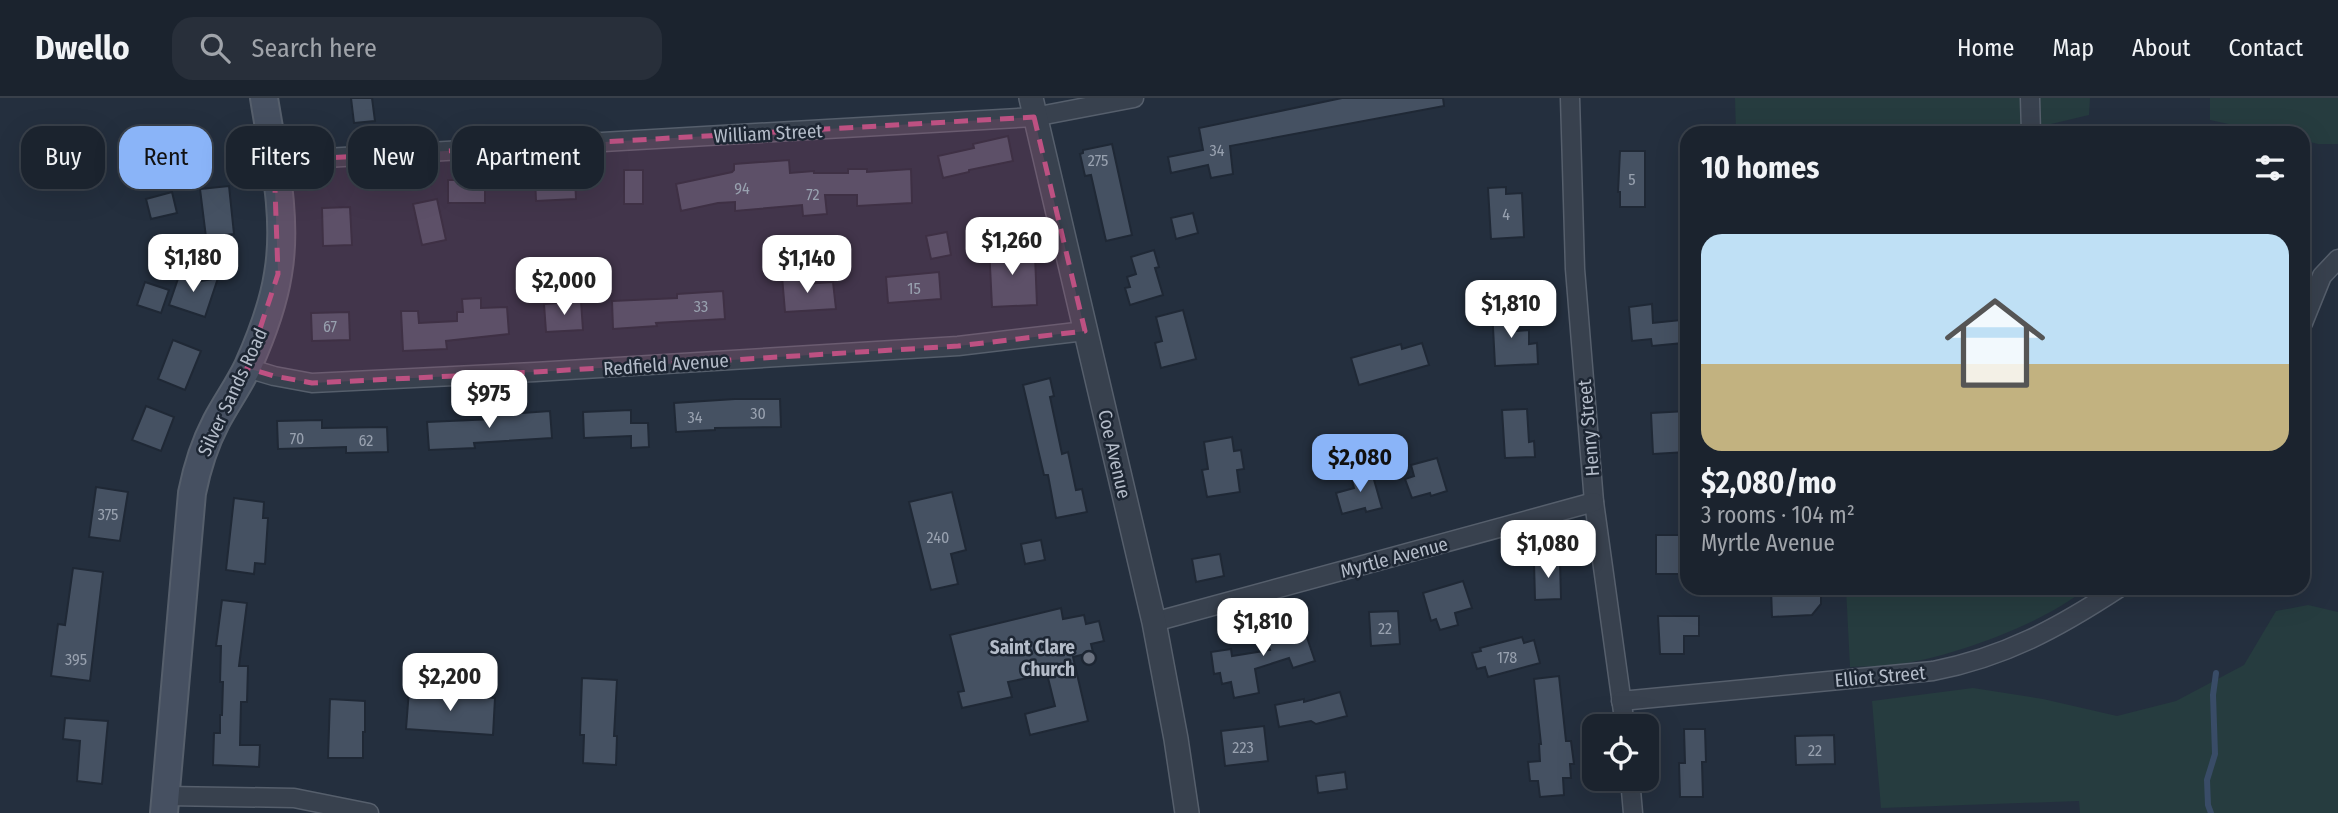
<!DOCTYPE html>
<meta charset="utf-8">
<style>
:root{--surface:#1b232e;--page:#282f3a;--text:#f1f3f6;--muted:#a0a4aa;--line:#39404a;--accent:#8ab4f8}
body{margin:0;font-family:"Fira Sans Condensed",sans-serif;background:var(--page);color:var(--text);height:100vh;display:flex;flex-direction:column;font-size:26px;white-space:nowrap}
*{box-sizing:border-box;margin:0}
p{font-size:23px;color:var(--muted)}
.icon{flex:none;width:38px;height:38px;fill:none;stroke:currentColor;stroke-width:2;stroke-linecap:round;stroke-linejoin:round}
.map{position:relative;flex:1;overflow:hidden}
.side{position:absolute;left:1680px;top:28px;width:630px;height:469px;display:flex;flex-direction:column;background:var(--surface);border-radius:21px;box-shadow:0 7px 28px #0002,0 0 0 2px var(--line)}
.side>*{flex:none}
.guide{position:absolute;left:21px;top:28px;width:665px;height:63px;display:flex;gap:14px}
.tools{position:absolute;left:1582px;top:616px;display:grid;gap:14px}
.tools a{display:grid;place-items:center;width:77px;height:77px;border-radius:14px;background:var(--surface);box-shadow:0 7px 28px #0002,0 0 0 2px var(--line);font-size:35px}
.price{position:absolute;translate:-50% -60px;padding:0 16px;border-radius:14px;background:#fff;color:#222;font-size:23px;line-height:46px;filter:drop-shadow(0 2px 4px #0008)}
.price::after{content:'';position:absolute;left:50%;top:42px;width:21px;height:16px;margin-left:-10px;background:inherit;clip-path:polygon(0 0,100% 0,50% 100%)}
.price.selected{background:var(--accent);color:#111}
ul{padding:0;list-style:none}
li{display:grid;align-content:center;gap:14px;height:371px;padding:0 21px}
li+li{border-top:2px solid var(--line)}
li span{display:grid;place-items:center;height:217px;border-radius:21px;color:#555}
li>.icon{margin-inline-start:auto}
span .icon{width:126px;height:126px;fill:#fffc;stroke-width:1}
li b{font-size:30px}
h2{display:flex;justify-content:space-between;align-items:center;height:84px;padding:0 21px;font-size:30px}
.chip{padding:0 24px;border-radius:21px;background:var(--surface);box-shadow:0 7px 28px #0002,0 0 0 2px var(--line);font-size:24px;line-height:63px}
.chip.selected{background:var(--accent);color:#111}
header{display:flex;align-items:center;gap:42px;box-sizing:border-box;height:98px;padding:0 35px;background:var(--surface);border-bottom:2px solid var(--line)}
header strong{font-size:33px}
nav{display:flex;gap:38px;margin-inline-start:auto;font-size:24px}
.search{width:490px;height:63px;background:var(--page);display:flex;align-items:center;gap:18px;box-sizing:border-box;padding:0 24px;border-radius:21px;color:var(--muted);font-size:26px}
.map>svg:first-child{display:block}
.green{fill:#263c3f}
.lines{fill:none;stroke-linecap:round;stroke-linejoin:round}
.stream{stroke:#394c67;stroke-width:6}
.building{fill:#455162;stroke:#1f2835;stroke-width:2}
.minor-casing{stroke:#565f6c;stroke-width:21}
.tertiary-casing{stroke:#565f6c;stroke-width:26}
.secondary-casing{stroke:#565f6c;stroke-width:30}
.minor{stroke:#38414e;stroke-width:18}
.tertiary{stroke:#38414e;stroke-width:23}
.secondary{stroke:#465061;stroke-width:26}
.marked{fill:#bd5182;fill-opacity:0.2;stroke:#bd5182;stroke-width:5;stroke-dasharray:14 9;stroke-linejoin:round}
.worship-dot{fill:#6b7280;stroke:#1d2633;stroke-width:2.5}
.labels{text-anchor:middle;stroke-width:5;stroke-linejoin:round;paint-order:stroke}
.number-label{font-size:16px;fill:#98a1af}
.street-label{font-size:19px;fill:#b4bcc9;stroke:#1d2633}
.poi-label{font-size:19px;font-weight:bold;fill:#b4bcc9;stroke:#1d2633;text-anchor:end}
</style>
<header>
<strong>Dwello</strong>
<div class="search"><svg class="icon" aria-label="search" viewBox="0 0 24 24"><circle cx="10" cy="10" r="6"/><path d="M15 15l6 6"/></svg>Search here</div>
<nav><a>Home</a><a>Map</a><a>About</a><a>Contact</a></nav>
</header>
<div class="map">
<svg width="2338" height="715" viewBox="0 0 2338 715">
<rect width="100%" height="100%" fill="#242f3e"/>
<g class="green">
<polygon points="1735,0 2090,0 2089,17 2013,35 1736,35"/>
<polygon points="2210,0 2338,0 2338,46 2318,46 2303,42 2303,35 2270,35 2210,22"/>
<path d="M1846,490h241c-46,37 -135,69 -193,77 -14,2 -29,1 -44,2z"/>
<polygon points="2308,507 2338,514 2338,715 2080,715 2079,703 1881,710 1872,603 1973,590 2043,601 2117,618 2176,603 2244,567 2276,513"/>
</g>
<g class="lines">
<polyline class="stream" points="2211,715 2208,707 2207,682 2215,656 2213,597 2216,575"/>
</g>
<g class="building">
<polygon points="351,0 372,0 375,23 354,25"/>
<polygon points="1342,0 1443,0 1444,8 1230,48 1233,76 1211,80 1208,67 1171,75 1168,59 1203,52 1199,30"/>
<polygon points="1008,38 1013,63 969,72 969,74 943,80 938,58 974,50 973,46"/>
<polygon points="1112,46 1132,137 1106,143 1091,77 1085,78 1080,56 1083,55 1083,52"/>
<polygon points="1620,53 1645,53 1645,109 1620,109 1620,94 1618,94"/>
<polygon points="789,62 790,75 814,73 814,75 848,75 848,71 867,71 867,74 911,71 912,105 857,108 857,97 825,97 827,116 803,118 802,107 735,113 735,104 718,105 681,113 676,86 732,74 734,72 734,66"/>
<rect x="624" y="72" width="19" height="34"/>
<polygon points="575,79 576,101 536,103 535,80"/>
<rect x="448" y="82" width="37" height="23"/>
<polygon points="229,88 234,136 206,139 200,91"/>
<polygon points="1506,89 1506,96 1522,95 1524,139 1491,141 1488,90"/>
<polygon points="172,94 177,115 151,121 146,101"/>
<polygon points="437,101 446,142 422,147 413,106"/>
<polygon points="350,109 352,147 323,148 322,110"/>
<polygon points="1193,115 1198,135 1176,141 1171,120"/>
<polygon points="947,134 951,157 931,161 926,138"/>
<polygon points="1019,147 1020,157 1035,157 1037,207 992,209 989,148"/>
<polygon points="1154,152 1159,169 1155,170 1163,197 1130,207 1125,190 1130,189 1127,179 1136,176 1131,159"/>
<polygon points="181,172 192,176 195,184 218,180 205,219 169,207"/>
<polygon points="939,174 941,201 888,205 886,179"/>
<polygon points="805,176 805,186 833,184 836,211 785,214 782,178"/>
<polygon points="145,184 169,192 161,215 137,207"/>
<polygon points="723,193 725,221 656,225 657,228 613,231 612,203 677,200 677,196"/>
<polygon points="481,200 481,210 507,209 509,236 446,243 447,251 403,253 401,213 418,213 419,225 457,223 457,214 463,214 462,201"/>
<polygon points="581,203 583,232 546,234 544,206"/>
<polygon points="1652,206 1653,225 1681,222 1683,245 1652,248 1651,241 1632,243 1629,209"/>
<polygon points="1516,209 1517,233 1529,232 1529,246 1537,245 1538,266 1495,268 1492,210"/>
<polygon points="1183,212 1196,261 1161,270 1155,245 1162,243 1156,219"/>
<polygon points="349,214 350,242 312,243 311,215"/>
<polygon points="173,242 201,253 185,292 158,281"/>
<polygon points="1422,245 1429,267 1359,287 1351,260 1401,246 1402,251"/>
<polygon points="1050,280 1054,298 1050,299 1062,356 1068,354 1076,392 1082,391 1087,414 1056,420 1048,377 1044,377 1023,287"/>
<polygon points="735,301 780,301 781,329 715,330 715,332 676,334 674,305"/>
<polygon points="146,308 174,319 161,353 132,342"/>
<polygon points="1527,311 1529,344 1534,343 1535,359 1505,360 1502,312"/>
<polygon points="631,312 631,325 648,325 649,349 631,350 631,338 584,340 583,314"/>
<polygon points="550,313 552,340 474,345 475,350 429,352 427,324 493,321 493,317"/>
<polygon points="1687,313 1687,354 1653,356 1651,315"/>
<polygon points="322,322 322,330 387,329 388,354 346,355 346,349 278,351 277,323"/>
<polygon points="1232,339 1234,353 1241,352 1244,371 1237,372 1240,394 1207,399 1202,372 1208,371 1204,344"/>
<polygon points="1437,360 1447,393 1431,398 1430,395 1412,400 1405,381 1414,378 1411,367"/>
<polygon points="1371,371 1382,410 1366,414 1365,410 1342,416 1336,395 1354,390 1350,376"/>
<polygon points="96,389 128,394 120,443 89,439"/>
<polygon points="952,394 966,452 951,456 958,486 931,492 909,404"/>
<polygon points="234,400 264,404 263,420 268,420 265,466 255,465 254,476 226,472"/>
<polygon points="1656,437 1681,437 1682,476 1656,476"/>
<polygon points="1041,442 1045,462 1025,466 1021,446"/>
<polygon points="1220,456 1224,478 1196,484 1192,461"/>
<polygon points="1560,463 1561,501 1535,502 1534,464"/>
<polygon points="73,470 103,474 90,583 51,578 58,526 65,527"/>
<polygon points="1463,483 1472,510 1455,515 1458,527 1440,532 1436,521 1431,523 1423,495"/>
<polygon points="1771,490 1821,490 1821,506 1812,517 1772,519"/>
<polygon points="222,502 247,505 239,568 248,568 247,604 241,604 240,647 260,647 259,669 213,667 214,635 220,635 220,617 222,617 223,584 220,584 221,548 216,548"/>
<polygon points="1061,510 1063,521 1084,517 1086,526 1099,523 1104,543 1091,546 1093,554 1073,559 1088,623 1030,637 1025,616 1055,608 1047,576 1008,584 1012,599 962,610 958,594 964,593 950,537"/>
<polygon points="1398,513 1400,546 1371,548 1369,514"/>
<polygon points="1658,518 1699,518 1699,538 1684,538 1684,556 1660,556"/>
<polygon points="1300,519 1315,563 1293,570 1289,560 1255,571 1259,595 1234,600 1231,584 1222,586 1220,575 1214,576 1211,554 1231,551 1232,558 1270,552 1265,539 1280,534 1277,527"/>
<polygon points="1522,539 1524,545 1534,542 1540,565 1488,579 1485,569 1477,571 1472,555 1481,553 1480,550"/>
<polygon points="1559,578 1566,643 1571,643 1574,666 1570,666 1571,680 1563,680 1564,697 1540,699 1538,683 1530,683 1528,664 1540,663 1539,646 1541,646 1534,581"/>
<polygon points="582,580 617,582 614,638 617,638 616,667 583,665 584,637 580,637"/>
<polygon points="409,592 495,600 493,637 406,631"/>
<polygon points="1340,594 1347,618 1316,626 1311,623 1279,629 1275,607 1304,601 1304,604"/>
<polygon points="330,601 365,603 365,634 363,634 363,660 328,660"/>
<polygon points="65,620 108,623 102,686 77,683 80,643 63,641"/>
<polygon points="1264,628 1268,663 1225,668 1221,633"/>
<polygon points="1684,631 1705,631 1706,664 1702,664 1703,699 1680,699 1679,665 1685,665"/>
<polygon points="1834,637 1835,666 1796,667 1795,638"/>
<polygon points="1345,674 1347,691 1318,695 1316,678"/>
</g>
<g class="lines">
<defs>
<g id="minor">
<polyline points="1570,0 1575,171 1594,404 1625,628"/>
<polyline points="2030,0 2031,35"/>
<polyline points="274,63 1034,19 1134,0"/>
<polyline points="2303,225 2322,178 2338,161"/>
<polyline points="247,270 274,278 312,285 535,274 958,248 1085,233"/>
<polyline points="1154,524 1594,404"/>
<path d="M1621,603l312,-30c72,-14 125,-43 186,-83"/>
<polyline points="1630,681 1633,715"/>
<polyline points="167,698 294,700 369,715"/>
</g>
<polyline id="tertiary" points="1031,0 1154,524 1176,641 1187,715"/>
<path id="secondary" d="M164,715l28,-320c5,-25 12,-48 24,-71 10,-19 23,-37 32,-56 13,-29 25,-60 30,-92 10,-58 -5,-119 -14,-176"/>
</defs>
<use href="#minor" class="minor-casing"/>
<use href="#tertiary" class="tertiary-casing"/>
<use href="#secondary" class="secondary-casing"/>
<use href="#minor" class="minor"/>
<use href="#tertiary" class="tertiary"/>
<use href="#secondary" class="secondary"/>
</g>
<path class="marked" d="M1034,19l51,214 -127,15 -423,26 -223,11 -38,-7 -27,-8 31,-94 -4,-113z"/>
<circle class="worship-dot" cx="1089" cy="560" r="7"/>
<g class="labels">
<g class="number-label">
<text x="1217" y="58">34</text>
<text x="1098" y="68">275</text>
<text x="1632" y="87">5</text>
<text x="742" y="96">94</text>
<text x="813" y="102">72</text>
<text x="1506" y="122">4</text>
<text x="914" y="196">15</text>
<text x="701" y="214">33</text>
<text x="330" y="234">67</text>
<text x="758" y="321">30</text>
<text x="695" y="325">34</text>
<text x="297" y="346">70</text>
<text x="366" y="348">62</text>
<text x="108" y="422">375</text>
<text x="938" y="445">240</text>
<text x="1385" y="536">22</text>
<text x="1507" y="565">178</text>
<text x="76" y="567">395</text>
<text x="1243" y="655">223</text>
<text x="1815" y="658">22</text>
</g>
<g class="street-label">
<text transform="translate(768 35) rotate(-3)" y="7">William Street</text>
<text transform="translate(666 266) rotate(-4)" y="7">Redfield Avenue</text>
<text transform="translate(232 294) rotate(-65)" y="7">Silver Sands Road</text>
<text transform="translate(1588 330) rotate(-95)" y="7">Henry Street</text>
<text transform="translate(1115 356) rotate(77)" y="7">Coe Avenue</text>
<text transform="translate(1394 459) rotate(-15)" y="7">Myrtle Avenue</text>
<text transform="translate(1880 578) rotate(-5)" y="7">Elliot Street</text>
</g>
<g class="poi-label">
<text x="1075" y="556">Saint Clare<tspan x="1075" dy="22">Church</tspan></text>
</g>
</g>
</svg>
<div class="tools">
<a><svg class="icon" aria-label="locate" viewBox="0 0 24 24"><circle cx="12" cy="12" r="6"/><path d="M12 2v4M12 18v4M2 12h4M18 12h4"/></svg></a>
</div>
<b class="price" style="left:1012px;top:179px">$1,260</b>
<b class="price" style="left:193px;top:196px">$1,180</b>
<b class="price" style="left:807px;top:197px">$1,140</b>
<b class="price" style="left:564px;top:219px">$2,000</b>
<b class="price" style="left:1511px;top:242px">$1,810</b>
<b class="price" style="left:489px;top:332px">$975</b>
<b class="price selected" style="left:1360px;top:396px">$2,080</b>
<b class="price" style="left:1548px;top:482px">$1,080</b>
<b class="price" style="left:1263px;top:560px">$1,810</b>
<b class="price" style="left:450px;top:615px">$2,200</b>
<div class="guide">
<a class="chip">Buy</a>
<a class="chip selected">Rent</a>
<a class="chip">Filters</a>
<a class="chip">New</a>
<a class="chip">Apartment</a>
</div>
<section class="side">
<h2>10 homes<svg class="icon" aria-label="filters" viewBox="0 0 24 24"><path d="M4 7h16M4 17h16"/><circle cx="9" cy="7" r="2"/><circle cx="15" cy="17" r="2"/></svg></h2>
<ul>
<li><span style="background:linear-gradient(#bfe0f5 60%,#c2b280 0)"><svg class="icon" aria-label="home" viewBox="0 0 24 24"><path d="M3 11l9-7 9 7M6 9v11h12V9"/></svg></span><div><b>$2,080/mo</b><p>3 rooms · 104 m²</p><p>Myrtle Avenue</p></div></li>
</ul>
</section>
</div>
